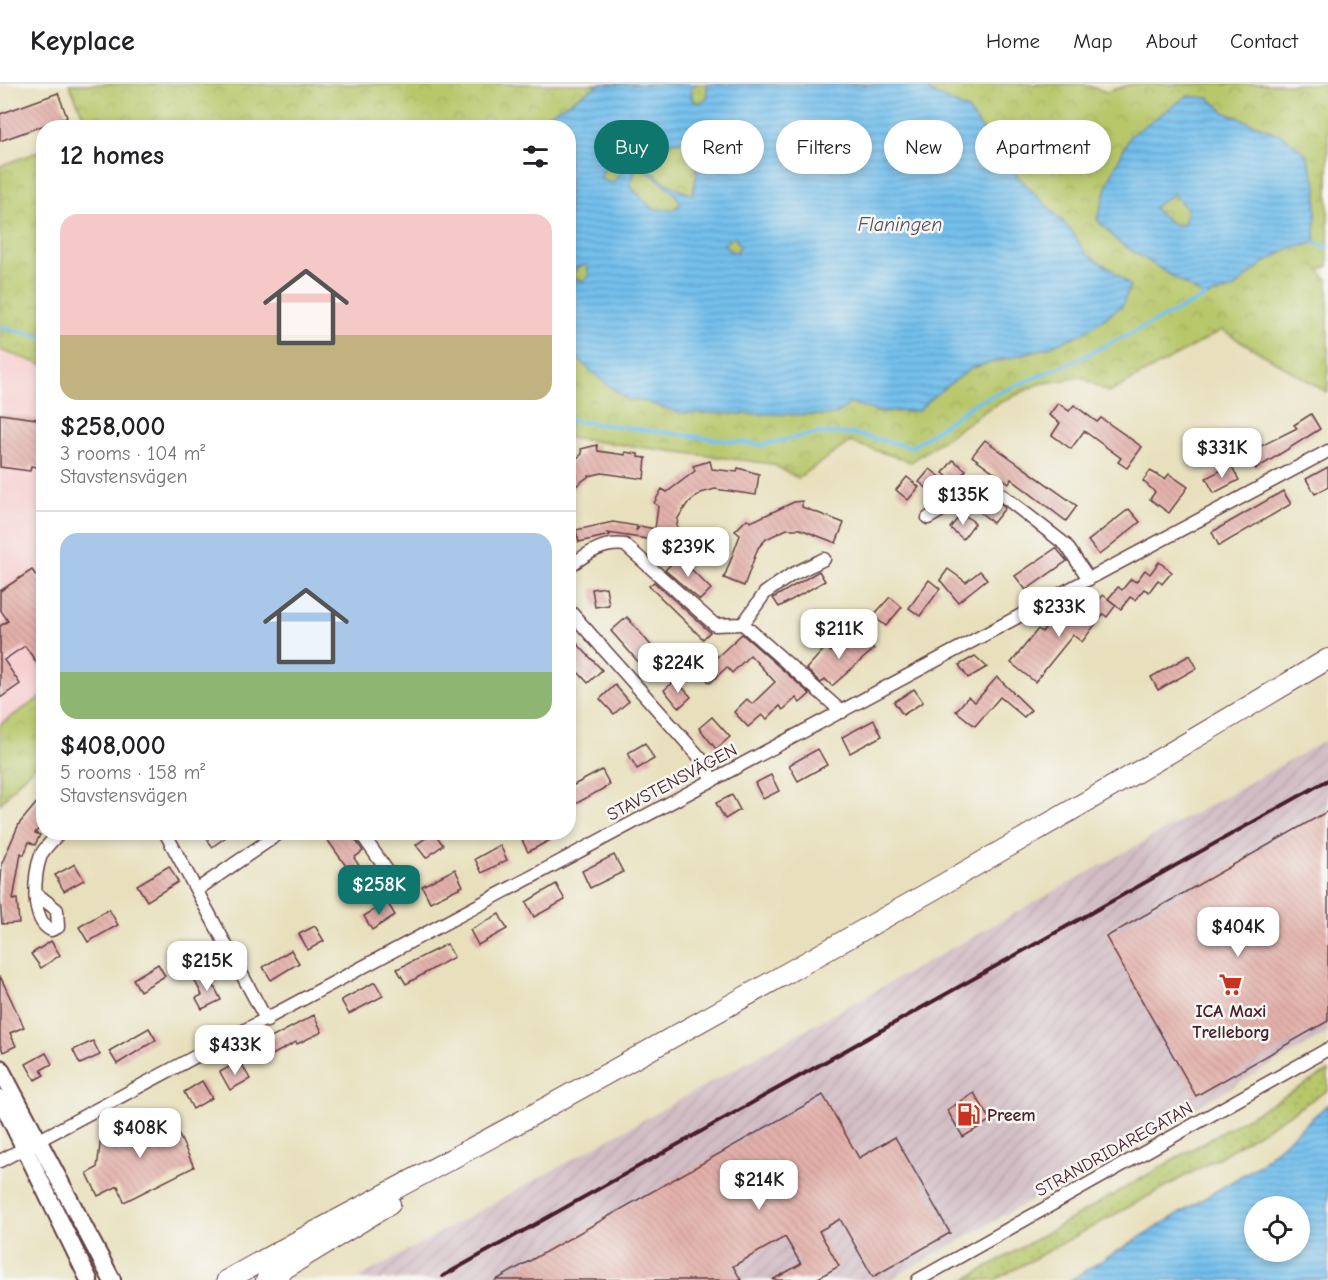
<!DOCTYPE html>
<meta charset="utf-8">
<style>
:root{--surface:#fff;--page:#f6f6f6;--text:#202124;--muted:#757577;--line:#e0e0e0;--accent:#0f766e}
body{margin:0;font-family:"Comic Neue",sans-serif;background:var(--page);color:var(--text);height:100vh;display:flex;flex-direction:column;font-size:22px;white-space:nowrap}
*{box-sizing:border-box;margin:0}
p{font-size:20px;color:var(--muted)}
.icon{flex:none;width:33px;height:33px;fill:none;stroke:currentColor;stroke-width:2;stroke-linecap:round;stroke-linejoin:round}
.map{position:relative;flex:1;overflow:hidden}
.side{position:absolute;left:36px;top:36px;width:540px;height:720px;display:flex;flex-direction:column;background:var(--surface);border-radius:24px;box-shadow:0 3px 9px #0003}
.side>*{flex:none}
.guide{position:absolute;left:594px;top:36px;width:570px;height:54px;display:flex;gap:12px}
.controls{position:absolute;left:1244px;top:1112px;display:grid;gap:12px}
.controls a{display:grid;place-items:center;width:66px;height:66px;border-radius:50%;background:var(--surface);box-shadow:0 3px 9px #0003;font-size:30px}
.price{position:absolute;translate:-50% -51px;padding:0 14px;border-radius:12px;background:#fff;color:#222;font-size:20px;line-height:39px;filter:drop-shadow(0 2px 3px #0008)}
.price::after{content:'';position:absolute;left:50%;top:36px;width:18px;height:14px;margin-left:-9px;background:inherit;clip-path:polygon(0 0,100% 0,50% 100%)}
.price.selected{background:var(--accent);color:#fff}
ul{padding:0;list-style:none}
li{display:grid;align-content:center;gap:12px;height:318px;padding:0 24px}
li+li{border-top:2px solid var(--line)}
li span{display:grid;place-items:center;height:186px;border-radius:18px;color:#555}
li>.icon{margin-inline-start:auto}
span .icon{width:108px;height:108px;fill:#fffc;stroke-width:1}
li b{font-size:26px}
h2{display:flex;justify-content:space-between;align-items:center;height:72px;padding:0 24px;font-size:26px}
.pill{padding:0 21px;border-radius:27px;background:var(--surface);box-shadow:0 3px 9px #0003;font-size:21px;line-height:54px}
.pill.selected{background:var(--accent);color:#fff}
header{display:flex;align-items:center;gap:36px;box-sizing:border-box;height:84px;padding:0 30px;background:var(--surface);border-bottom:2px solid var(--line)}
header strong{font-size:28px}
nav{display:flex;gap:33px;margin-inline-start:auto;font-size:21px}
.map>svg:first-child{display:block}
.built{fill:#f7cfd0}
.industrial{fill:url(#industrial-furrows)}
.grass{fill:url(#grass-dots);stroke:#80734a;stroke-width:1.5}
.park{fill:url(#park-crowns);stroke:#80734a;stroke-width:1.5}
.water{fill:url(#water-rules);stroke:#5e708c;stroke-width:1.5;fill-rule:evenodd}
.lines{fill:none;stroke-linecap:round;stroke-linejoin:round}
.stream{stroke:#73c0ed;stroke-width:4}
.building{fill:url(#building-back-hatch)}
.minor-casing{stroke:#623c41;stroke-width:15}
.secondary-casing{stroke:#623c41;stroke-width:20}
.trunk-casing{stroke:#623c41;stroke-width:22}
.minor{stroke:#fff;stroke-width:12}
.secondary{stroke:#fff;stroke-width:16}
.trunk{stroke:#fff;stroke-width:20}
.rail{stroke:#4a1f2b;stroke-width:4}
.labels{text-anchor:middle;stroke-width:5;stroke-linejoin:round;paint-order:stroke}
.street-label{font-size:18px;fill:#4a1f2b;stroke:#f6f6f2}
.poi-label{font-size:18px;font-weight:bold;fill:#4a1f2b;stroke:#f6f6f2}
.water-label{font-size:20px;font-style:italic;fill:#564f65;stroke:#f6f6f2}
</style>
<header>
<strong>Keyplace</strong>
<nav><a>Home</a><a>Map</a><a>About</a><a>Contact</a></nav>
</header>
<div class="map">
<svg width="1328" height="1196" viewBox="0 0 1328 1196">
<defs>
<pattern id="industrial-furrows" width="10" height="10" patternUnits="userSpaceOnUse" patternTransform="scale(1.5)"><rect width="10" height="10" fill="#d2bdc5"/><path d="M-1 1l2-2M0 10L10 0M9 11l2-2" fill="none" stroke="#b6a2a9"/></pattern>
<pattern id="grass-dots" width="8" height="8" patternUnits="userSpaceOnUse" patternTransform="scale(1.5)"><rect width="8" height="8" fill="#b7c76a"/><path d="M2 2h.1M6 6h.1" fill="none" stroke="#9faa5c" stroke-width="1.8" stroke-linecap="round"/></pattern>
<pattern id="park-crowns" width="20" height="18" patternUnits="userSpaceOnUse" patternTransform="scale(1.5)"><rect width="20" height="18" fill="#b7c76a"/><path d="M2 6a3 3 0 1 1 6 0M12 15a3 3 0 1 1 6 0" fill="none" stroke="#9faa5c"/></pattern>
<pattern id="water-rules" width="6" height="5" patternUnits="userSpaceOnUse" patternTransform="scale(1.5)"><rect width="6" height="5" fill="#73c0ed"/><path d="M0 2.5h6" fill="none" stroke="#609bc0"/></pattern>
<pattern id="building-back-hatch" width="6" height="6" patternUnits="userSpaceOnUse" patternTransform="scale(1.5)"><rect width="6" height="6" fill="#e3b0aa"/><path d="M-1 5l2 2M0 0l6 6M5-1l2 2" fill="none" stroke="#c49792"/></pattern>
</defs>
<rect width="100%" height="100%" fill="#f6f6f2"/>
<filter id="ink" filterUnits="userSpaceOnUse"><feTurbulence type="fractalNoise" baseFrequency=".0167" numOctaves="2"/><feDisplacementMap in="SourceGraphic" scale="12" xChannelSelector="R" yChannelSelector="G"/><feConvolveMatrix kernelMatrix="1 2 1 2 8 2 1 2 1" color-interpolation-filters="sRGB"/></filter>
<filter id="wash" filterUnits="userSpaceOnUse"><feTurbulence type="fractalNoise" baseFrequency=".008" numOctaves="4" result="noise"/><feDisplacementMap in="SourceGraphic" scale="24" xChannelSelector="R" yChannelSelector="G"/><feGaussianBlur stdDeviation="1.35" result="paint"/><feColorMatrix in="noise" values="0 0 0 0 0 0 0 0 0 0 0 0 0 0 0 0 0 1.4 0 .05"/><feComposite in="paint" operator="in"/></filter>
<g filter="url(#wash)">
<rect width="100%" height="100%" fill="#e8e0bd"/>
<polygon class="built" points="0,266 44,281 43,612 0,640"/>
<polygon class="industrial" points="1328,655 1328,949 889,1196 355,1196"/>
<polygon class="grass" points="1328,987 1328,1006 1218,1074 995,1196 965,1196"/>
<g class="park">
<polygon points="69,0 1083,0 1106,8 1132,0 1328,0 1328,182 1319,186 1328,197 1328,309 1222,246 1109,309 1082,293 1039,300 991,323 911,378 850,358 798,394 772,380 569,354 568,44 83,43 86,38"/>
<polygon points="43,66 43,281 0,266 0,82"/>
<polygon points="43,612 43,675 20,696 0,720 0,640"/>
</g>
<g class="water">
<path d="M600,0h96l-5,4 1,12 7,3 8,-5v-14h220l3,8 38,18 51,68 52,52 15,24 25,15 19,17 -8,20 -39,27 -34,14 -77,21 -37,27 -17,16 -40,1 -27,-9 -16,12 -155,-2 -37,-12 -15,-1 -30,-23 -26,-23 -3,-7 -1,-219 -41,-1zM694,55l3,34 -4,21c-15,-2 -45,-21 -52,-36l10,-12zM615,80l5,10 -8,9 -12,-4 5,-13zM637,82c14,6 37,24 44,37l-8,7 -20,-1 -23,-23zM734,152l6,10 -3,6 -7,-1 -6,-7zM587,181l2,11 -6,5 -11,-3 5,-11z"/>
<path d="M1187,12l22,2 17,15 58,23 22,18 11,31 -2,58 -27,6 -26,15 -29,25 -28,8 -87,-55 -21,-23 13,-41 20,-42zM1173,110l14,15 -3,16 -11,-1 -20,-16z"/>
<path d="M1328,1020v176h-258l189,-115zM1254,1122h45v45h-45z"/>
</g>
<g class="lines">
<g class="stream">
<polyline points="1315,159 1328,163"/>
<polyline points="0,243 44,253"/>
<polyline points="568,336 761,361 818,349 854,350 912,363 975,319 1074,277 1205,213"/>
</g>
</g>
<g id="blocks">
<g class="building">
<polygon points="58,9 67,33 0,57 0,30"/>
<polygon points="1058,319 1069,327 1074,321 1097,338 1101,334 1142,363 1127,384 1118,378 1121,374 1084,347 1071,365 1052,351 1060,339 1049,331"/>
<polygon points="0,330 44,336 44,384 31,382 30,387 0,383"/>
<polygon points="1311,330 1320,345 1256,385 1247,369 1297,344 1294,341"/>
<polygon points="985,356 1077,422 1066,437 1011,395 1009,399 972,372"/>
<polygon points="597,361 598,367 625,371 625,368 638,370 638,373 646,374 644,395 602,389 589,392 568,408 568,381 582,370 581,365"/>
<polygon points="953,376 966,386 955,399 943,389"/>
<polygon points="710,377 712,385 737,388 738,384 759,390 756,411 715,405 701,409 687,420 678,434 673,471 651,469 653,456 608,449 610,451 579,458 576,446 613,438 637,442 636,447 640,442 655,445 658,422 654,419 662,405 667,408 695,387 693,382"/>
<polygon points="1231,381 1239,396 1214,409 1206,394"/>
<polygon points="1328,383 1328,403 1315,410 1306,395"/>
<polygon points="930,385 943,395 932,408 919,398"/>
<polygon points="1150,387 1165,395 1169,390 1188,403 1169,429 1150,415 1155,408 1143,397"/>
<polygon points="907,393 919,403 908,416 896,406"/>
<polygon points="1283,407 1291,420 1219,462 1212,448"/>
<polygon points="992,413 1005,424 993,439 980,428"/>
<polygon points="802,417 802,423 844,439 836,459 800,445 787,445 766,455 758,464 744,502 724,494 740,451 735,447 747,435 751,438 794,418"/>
<polygon points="1129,425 1140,438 1099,471 1088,457"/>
<polygon points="962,429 975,439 963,455 950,444"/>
<polygon points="1056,464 1067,477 1026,506 1015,492"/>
<polygon points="679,473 711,505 700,516 665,486"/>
<polygon points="1159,478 1172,488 1162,500 1158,496 1149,508 1144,505 1135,516 1130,513 1121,525 1108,515 1118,503 1122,506 1131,495 1136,498 1145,486 1150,490"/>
<polygon points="948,485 966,498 980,487 987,495 958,518 940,496"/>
<polygon points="32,486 44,503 44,589 25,562 4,576 20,600 0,614 0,542 8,537 0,525 0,507"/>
<polygon points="819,487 825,497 779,523 773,514"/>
<polygon points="929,496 940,505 920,532 909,524"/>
<polygon points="654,498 710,548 703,555 649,502"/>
<polygon points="606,503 609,521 595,523 592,505"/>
<polygon points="1103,511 1116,521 1107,533 1103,530 1082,558 1073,551 1035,598 1011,579 1038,545 1042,548 1049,539 1054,543 1062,533 1065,535 1072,526 1080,532 1090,519 1094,523"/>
<polygon points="890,513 902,523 886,542 873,532"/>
<polygon points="627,533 664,577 649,590 611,547"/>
<polygon points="851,548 863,560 867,557 874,565 832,602 825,595 821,599 806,585 826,563 831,568"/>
<polygon points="568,550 602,586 588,599 568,577"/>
<polygon points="742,550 810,610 800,619 796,614 783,626 780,622 767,635 762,631 748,643 734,628 747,615 752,620 775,598 750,571 732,589 727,583 710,599 696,584 713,568 717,573"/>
<polygon points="1190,571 1197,584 1158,606 1151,593"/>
<polygon points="975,572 987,583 968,594 959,581"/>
<polygon points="997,593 1031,626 1024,633 1000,613 975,642 956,627 968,613 975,618"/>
<polygon points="676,596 691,613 679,624 664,606"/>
<polygon points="615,601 629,617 614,630 600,615"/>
<polygon points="914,605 923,618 903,631 894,618"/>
<polygon points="712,633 730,653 716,665 699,644"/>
<polygon points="874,636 882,652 850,669 842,653"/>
<polygon points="645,659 654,675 637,685 628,669"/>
<polygon points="818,665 827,681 798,697 789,681"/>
<polygon points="602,686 610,701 568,724 568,704"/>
<polygon points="771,691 779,707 763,715 755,699"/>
<polygon points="44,710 44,739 35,749 40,751 35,761 29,758 24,771 21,769 13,816 17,815 19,839 2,840 0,815 2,779 19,740"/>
<polygon points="732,711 740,726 725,735 716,719"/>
<polygon points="1328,727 1328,937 1196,1012 1106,853"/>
<polygon points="203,748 233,748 212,763"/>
<polygon points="322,748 350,748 363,767 354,774 373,803 352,816 343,802 355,795"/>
<polygon points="434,748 443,761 426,774 416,761"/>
<polygon points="528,748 565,748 528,768 520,752"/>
<polygon points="500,761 507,776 482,789 475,775"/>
<polygon points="614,771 623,788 590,804 582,787"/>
<polygon points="75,780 84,796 64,807 55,791"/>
<polygon points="169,782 178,798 147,817 137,801"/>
<polygon points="455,785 463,802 430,818 422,802"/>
<polygon points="556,800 565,816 534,833 526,818"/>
<polygon points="387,818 395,831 372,846 364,832"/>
<polygon points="109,825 118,841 88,858 79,843"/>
<polygon points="499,830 507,845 478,861 470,846"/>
<polygon points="315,842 324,857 308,866 299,850"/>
<polygon points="51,857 60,871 41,884 31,870"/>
<polygon points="447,860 454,873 406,900 397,885"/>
<polygon points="291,866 299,879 271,896 263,883"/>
<polygon points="158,880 165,892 140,907 133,895"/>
<polygon points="208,890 221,916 202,925 196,914 202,911 195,897"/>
<polygon points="0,892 24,943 10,949 16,962 3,968 0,960"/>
<polygon points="375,898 383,912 349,930 341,916"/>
<polygon points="314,931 322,948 297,960 296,958 263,976 256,962"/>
<polygon points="149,944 156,956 117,980 109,967"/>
<polygon points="93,957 100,971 80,980 73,966"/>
<polygon points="46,969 52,980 41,986 44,991 35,996 26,980"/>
<polygon points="240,977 250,995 230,1006 220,988"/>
<polygon points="202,997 212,1014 193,1025 184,1008"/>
<polygon points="974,1009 991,1036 963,1053 947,1026"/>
<polygon points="823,1011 859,1074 895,1053 950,1149 873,1193 840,1135 819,1147 839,1182 815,1196 772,1196 801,1180 785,1153 733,1182 741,1196 496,1196"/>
<polygon points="169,1030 194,1083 124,1118 118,1102 98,1112 87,1089 97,1084 101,1054 128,1041 132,1047"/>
</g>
</g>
</g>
<g filter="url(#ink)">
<use href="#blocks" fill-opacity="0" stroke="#623c41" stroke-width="1.5"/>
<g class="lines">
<defs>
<g id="minor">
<polyline points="928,434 984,402 993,404 1066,461 1089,495"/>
<path d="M568,483c19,-13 34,-25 57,-22l90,80 28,-1 22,-31 26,-18 33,-16"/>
<polyline points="568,525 703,677 712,697"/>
<polyline points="743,540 842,628"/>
<polyline points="165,748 267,937"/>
<polyline points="360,748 393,795"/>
<polyline points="198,805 281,748"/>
<path d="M38,811l19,15 1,17 -7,3c-21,-10 -17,-56 -10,-75 4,-8 13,-16 19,-23"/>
<polyline points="0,1077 1328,367"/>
<polyline points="918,1196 1328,965"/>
</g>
<g id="secondary">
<polyline points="0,984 112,1196"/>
<polyline points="0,1014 89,1196"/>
</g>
<g id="trunk">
<path d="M227,1196c96,-54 194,-104 291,-157 272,-150 543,-304 810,-464"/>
<polyline points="266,1196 390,1120"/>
</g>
</defs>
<use href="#minor" class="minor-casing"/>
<use href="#secondary" class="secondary-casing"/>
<use href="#trunk" class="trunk-casing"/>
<use href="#minor" class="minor"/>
<use href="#secondary" class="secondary"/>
<use href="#trunk" class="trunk"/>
<polyline class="rail" points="443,1192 1328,696"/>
</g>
</g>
<defs>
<symbol id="supermarket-bare" viewBox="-9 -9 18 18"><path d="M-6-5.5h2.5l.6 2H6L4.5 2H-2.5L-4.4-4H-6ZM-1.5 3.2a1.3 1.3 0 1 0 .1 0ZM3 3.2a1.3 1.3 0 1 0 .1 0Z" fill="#c8321e" stroke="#f6f6f2" stroke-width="2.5" paint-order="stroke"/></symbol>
<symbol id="fuel-bare" viewBox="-9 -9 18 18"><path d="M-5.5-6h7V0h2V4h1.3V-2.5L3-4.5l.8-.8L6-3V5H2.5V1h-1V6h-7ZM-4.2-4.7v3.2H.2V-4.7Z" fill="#c8321e" stroke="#f6f6f2" stroke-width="2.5" paint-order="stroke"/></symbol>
</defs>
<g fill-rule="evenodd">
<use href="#supermarket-bare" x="1214" y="884" width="33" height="33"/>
<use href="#fuel-bare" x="952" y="1014" width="33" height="33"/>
</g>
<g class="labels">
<g class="street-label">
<text transform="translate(672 698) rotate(-28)" y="6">STAVSTENSVÄGEN</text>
<text transform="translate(1114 1065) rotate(-29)" y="6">STRANDRIDAREGATAN</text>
</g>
<g class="poi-label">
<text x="1231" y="933">ICA Maxi<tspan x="1231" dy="21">Trelleborg</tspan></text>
<text x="987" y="1037" text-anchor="start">Preem</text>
</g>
<g class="water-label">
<text x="900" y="147">Flaningen</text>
</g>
</g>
</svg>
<div class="controls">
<a><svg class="icon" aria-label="locate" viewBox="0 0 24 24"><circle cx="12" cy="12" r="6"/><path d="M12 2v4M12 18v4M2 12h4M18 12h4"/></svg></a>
</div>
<b class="price" style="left:1222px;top:395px">$331K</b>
<b class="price" style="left:963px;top:442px">$135K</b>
<b class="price" style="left:688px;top:494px">$239K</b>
<b class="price" style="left:1059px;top:554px">$233K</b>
<b class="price" style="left:839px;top:576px">$211K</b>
<b class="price" style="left:678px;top:610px">$224K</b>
<b class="price selected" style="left:379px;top:832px">$258K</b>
<b class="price" style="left:1238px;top:874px">$404K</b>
<b class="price" style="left:207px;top:908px">$215K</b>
<b class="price" style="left:235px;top:992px">$433K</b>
<b class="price" style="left:140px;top:1075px">$408K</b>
<b class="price" style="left:759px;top:1127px">$214K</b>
<div class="guide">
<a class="pill selected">Buy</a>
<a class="pill">Rent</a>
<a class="pill">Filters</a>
<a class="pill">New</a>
<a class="pill">Apartment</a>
</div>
<section class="side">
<h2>12 homes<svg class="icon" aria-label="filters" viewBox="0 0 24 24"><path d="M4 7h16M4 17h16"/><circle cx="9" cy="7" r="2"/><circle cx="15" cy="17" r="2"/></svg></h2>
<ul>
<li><span style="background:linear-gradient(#f6c9c9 65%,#c2b280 0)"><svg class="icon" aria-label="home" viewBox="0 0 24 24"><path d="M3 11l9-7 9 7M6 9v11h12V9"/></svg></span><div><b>$258,000</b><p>3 rooms · 104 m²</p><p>Stavstensvägen</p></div></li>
<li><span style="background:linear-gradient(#a9c7e8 75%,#8fb573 0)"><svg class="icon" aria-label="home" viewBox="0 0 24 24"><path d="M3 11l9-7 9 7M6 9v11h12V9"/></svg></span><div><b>$408,000</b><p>5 rooms · 158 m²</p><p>Stavstensvägen</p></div></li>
</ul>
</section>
</div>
